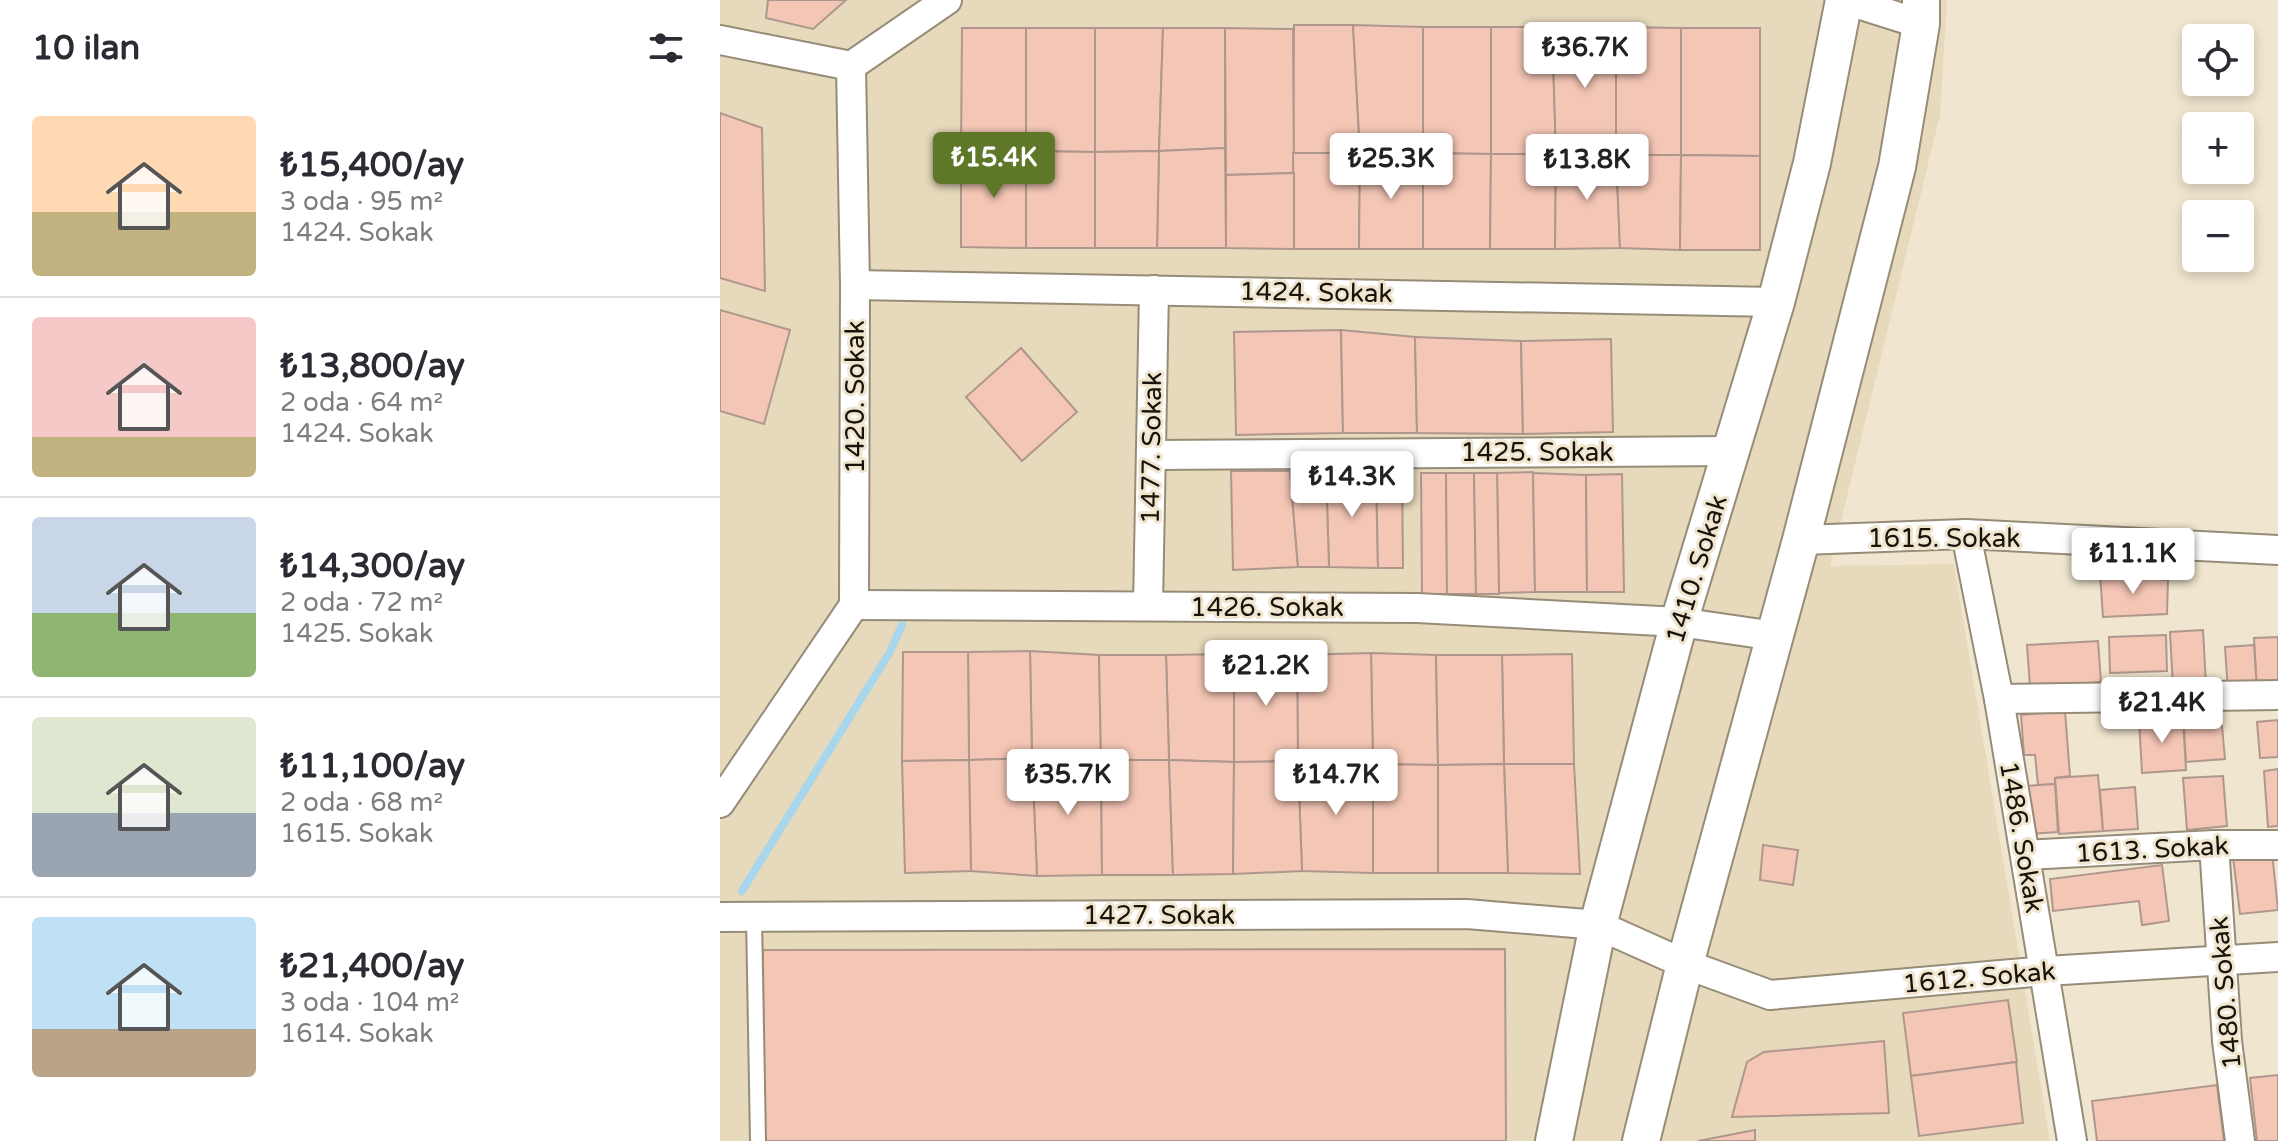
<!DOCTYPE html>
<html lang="tr">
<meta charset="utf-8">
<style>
:root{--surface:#fff;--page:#f7f7f7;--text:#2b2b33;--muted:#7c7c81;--line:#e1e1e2;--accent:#5e7729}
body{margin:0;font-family:"Varela Round",sans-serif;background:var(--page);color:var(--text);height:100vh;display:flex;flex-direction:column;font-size:30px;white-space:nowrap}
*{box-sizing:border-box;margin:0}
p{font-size:26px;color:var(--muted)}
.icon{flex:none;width:44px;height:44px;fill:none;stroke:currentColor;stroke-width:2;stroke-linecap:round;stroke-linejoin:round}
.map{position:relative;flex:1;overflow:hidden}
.details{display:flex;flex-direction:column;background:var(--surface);width:720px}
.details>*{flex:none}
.tools{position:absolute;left:1462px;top:24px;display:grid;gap:16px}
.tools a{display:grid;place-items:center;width:72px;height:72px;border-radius:8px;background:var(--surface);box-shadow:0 4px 12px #0003;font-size:40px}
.price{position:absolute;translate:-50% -68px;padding:0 18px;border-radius:8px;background:#fff;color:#222;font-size:26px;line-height:52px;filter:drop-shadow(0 2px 4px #0008)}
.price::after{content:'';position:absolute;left:50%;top:48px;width:24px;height:18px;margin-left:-12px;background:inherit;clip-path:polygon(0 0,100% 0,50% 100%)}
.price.current{background:var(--accent);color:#fff}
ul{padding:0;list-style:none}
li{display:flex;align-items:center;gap:24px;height:200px;padding:0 32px}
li+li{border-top:2px solid var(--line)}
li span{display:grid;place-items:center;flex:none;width:224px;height:160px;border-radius:8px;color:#555}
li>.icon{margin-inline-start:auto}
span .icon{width:96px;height:96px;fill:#fffc;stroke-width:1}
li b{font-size:34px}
h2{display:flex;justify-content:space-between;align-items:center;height:96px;padding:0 32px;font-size:34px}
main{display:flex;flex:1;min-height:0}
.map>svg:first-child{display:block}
.built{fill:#e7d9bb}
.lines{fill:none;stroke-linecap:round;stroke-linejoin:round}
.stream{stroke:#a8d6ed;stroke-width:8}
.building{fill:#f4c6b5;stroke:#af978d;stroke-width:2}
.service-casing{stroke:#968c77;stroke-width:18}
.minor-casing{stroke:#968c77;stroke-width:32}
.tertiary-casing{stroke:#968c77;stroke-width:40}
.service{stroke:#fff;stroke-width:14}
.minor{stroke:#fff;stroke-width:28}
.tertiary{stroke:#fff;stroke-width:36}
.labels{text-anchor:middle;stroke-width:6;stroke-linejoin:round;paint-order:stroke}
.street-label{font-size:26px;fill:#18140c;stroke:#f0e5ce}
</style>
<main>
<section class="details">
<h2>10 ilan<svg class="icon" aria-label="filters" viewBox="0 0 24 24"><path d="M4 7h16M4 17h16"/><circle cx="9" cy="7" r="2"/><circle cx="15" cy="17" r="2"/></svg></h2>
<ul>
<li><span style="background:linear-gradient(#ffd9b3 60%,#c2b280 0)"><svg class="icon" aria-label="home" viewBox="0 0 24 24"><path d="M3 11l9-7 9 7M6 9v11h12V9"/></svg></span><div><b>₺15,400/ay</b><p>3 oda · 95 m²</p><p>1424. Sokak</p></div></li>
<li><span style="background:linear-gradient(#f6c9c9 75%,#c2b280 0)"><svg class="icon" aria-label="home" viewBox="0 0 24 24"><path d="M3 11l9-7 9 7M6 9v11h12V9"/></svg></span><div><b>₺13,800/ay</b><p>2 oda · 64 m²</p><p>1424. Sokak</p></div></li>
<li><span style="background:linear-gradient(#c9d6e8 60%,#8fb573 0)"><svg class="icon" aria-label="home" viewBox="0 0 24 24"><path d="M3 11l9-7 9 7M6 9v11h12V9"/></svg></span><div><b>₺14,300/ay</b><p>2 oda · 72 m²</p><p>1425. Sokak</p></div></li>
<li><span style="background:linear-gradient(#dfe7d0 60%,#9aa5b1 0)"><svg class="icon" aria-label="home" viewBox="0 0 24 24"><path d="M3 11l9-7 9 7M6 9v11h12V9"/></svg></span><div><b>₺11,100/ay</b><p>2 oda · 68 m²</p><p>1615. Sokak</p></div></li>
<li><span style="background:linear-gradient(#bfe0f5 70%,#b9a48a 0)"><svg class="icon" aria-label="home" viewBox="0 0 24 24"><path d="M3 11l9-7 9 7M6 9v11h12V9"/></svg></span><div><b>₺21,400/ay</b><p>3 oda · 104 m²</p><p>1614. Sokak</p></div></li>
</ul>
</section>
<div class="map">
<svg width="1558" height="1141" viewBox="0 0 1558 1141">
<rect width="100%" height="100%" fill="#f0e5ce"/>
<polygon class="built" points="0,0 1227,0 1220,115 1110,566 1234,564 1330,1141 0,1141"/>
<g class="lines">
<polyline class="stream" points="22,891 170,652 182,625"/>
</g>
<g class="building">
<polygon points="48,0 126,0 93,29 46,18"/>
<polygon points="574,25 633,25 640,153 573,153"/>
<polygon points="633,25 703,27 703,153 640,153"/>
<polygon points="703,27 771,27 771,154 703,153"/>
<polygon points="771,27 832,27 836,154 771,154"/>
<polygon points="832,27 896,27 896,155 836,154"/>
<polygon points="896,27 961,28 961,155 896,155"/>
<polygon points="242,28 306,28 306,151 241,152"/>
<polygon points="306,28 375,28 375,152 306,151"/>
<polygon points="375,28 443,28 439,151 375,152"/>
<polygon points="443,28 505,28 505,148 439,151"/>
<polygon points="505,28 573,29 574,173 506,175"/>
<polygon points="961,28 1040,28 1040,156 961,155"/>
<polygon points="0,113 42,128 45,291 0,278"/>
<polygon points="505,148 506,248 437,248 439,151"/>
<polygon points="306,151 375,152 375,248 306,248"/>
<polygon points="306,151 306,248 241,247 241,152"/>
<polygon points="439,151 437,248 375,248 375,152"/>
<polygon points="573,153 640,153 639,249 574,249"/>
<polygon points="640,153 703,153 703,249 639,249"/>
<polygon points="703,153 771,154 770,249 703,249"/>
<polygon points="771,154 836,154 835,249 770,249"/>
<polygon points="836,154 896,155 900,248 835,249"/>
<polygon points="896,155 961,155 960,250 900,248"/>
<polygon points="961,155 1040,156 1040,250 960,250"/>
<polygon points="574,173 574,249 506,248 506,175"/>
<polygon points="0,310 70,330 44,424 0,411"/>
<polygon points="621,330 623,433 516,435 514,332"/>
<polygon points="621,330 695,337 697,433 623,433"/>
<polygon points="695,337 801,341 803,434 697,433"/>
<polygon points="891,339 893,432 803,434 801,341"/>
<polygon points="301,348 357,412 302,461 246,397"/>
<polygon points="656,470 658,568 609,567 606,471"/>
<polygon points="656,470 682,470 683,568 658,568"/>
<polygon points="511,471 570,471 578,567 513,570"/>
<polygon points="570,471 606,471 609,567 578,567"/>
<polygon points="813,472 815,592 779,593 777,473"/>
<polygon points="701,473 726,473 727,594 702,595"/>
<polygon points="726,473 754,473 756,594 727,594"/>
<polygon points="754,473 777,473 779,594 756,594"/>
<polygon points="813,473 866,475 867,592 815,592"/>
<polygon points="902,474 904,592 867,592 866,475"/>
<polygon points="1380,574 1448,580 1447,614 1383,617"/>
<polygon points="1483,630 1486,685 1453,688 1450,632"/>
<polygon points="1446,635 1447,671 1390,673 1389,637"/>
<polygon points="1558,637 1558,689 1537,691 1534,638"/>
<polygon points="1378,641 1381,682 1310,687 1307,645"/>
<polygon points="1534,645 1537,690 1508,692 1505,647"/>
<polygon points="310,651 379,655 381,760 312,758"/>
<polygon points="310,651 312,758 249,760 248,652"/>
<polygon points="183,652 248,652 249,760 182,761"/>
<polygon points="651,653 716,655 718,765 653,764"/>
<polygon points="651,653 653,764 578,761 577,655"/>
<polygon points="514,654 577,655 578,761 514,762"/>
<polygon points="514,654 514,762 449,760 446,655"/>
<polygon points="852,654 854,764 784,764 782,655"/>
<polygon points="379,655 446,655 449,760 381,760"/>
<polygon points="716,655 782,655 784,764 718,765"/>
<polygon points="1345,711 1350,776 1335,778 1335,784 1318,785 1315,755 1304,755 1301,715"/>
<polygon points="1463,717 1466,770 1422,773 1419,720"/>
<polygon points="1558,720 1558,757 1540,758 1537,722"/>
<polygon points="1502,726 1505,759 1466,762 1464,728"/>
<polygon points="312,758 381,760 382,875 317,876"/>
<polygon points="312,758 317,876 251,871 249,760"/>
<polygon points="249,760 251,871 185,873 182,761"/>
<polygon points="381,760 449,760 453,875 382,875"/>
<polygon points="449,760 514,762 513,874 453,875"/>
<polygon points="578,761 653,764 653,873 582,871"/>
<polygon points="578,761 582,871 513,874 514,762"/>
<polygon points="653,764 718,765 718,873 653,873"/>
<polygon points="784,764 854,764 860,874 788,873"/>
<polygon points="784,764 788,873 718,873 718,765"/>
<polygon points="1558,769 1558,826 1548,827 1544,771"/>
<polygon points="1378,775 1383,831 1339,834 1335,778"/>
<polygon points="1503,776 1507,826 1467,830 1463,778"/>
<polygon points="1335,784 1338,832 1308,834 1305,786"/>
<polygon points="1415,787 1418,829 1383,831 1380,790"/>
<polygon points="1043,845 1078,850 1073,885 1040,880"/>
<polygon points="1552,852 1558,910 1520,914 1513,857"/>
<polygon points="1442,865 1449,921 1422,925 1419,901 1333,911 1330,879"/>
<polygon points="785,949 786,1141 44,1141 43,950"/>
<polygon points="1288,1000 1297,1062 1191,1076 1183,1013"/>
<polygon points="1164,1041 1169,1113 1012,1117 1027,1062 1044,1052"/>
<polygon points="1296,1062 1303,1123 1199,1136 1191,1076"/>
<polygon points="1558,1075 1558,1141 1537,1141 1530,1078"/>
<polygon points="1497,1085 1504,1141 1377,1141 1372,1101"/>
<polygon points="1035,1130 1035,1141 978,1141"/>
</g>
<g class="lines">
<defs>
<polyline id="service" points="34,917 38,1141"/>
<g id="minor">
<polyline points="1125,0 1201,24"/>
<polyline points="0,40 131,66"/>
<polyline points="131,66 227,0"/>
<polyline points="135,285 1056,302"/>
<polyline points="431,455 1011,451"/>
<polyline points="1246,534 1279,699 1352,1141"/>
<polyline points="1081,540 1246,534 1558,550"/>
<polyline points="134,605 697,608 959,622 1055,636"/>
<polyline points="428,606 434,290"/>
<polyline points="1279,699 1558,695"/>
<polyline points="0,803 134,605 135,285 131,66"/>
<polyline points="1494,845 1507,1041 1520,1141"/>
<polyline points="1305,855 1494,845 1558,845"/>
<polyline points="0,917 747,914 878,925 965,964 1050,995 1326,971 1558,957"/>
</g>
<g id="tertiary">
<polyline points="834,1141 878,925 959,622 1056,302 1092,163 1124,0"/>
<polyline points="921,1141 965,964 1081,540 1177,167 1201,24 1201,0"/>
</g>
</defs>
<use href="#service" class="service-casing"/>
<use href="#minor" class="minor-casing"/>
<use href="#tertiary" class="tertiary-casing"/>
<use href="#service" class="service"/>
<use href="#minor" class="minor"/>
<use href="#tertiary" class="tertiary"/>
</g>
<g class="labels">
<g class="street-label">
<text transform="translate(596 292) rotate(1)" y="9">1424. Sokak</text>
<text transform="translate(135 397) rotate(-90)" y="9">1420. Sokak</text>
<text transform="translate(431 448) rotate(-89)" y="9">1477. Sokak</text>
<text x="817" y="461">1425. Sokak</text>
<text x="1224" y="547">1615. Sokak</text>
<text transform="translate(976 569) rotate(-73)" y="9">1410. Sokak</text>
<text x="547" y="616">1426. Sokak</text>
<text transform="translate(1302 837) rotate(80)" y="9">1486. Sokak</text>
<text transform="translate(1432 849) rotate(-3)" y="9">1613. Sokak</text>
<text x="439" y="924">1427. Sokak</text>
<text transform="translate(1259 977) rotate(-5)" y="9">1612. Sokak</text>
<text transform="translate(1505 993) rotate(-95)" y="9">1480. Sokak</text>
</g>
</g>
</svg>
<div class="tools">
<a><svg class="icon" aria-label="locate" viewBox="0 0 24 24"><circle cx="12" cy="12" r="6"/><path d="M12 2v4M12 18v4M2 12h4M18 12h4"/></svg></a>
<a>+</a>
<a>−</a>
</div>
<b class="price" style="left:865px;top:90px">₺36.7K</b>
<b class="price current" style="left:274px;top:200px">₺15.4K</b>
<b class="price" style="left:671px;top:201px">₺25.3K</b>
<b class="price" style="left:867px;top:202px">₺13.8K</b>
<b class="price" style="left:632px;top:519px">₺14.3K</b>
<b class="price" style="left:1413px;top:596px">₺11.1K</b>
<b class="price" style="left:546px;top:708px">₺21.2K</b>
<b class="price" style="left:1442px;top:745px">₺21.4K</b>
<b class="price" style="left:348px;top:817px">₺35.7K</b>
<b class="price" style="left:616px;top:817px">₺14.7K</b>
</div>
</main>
